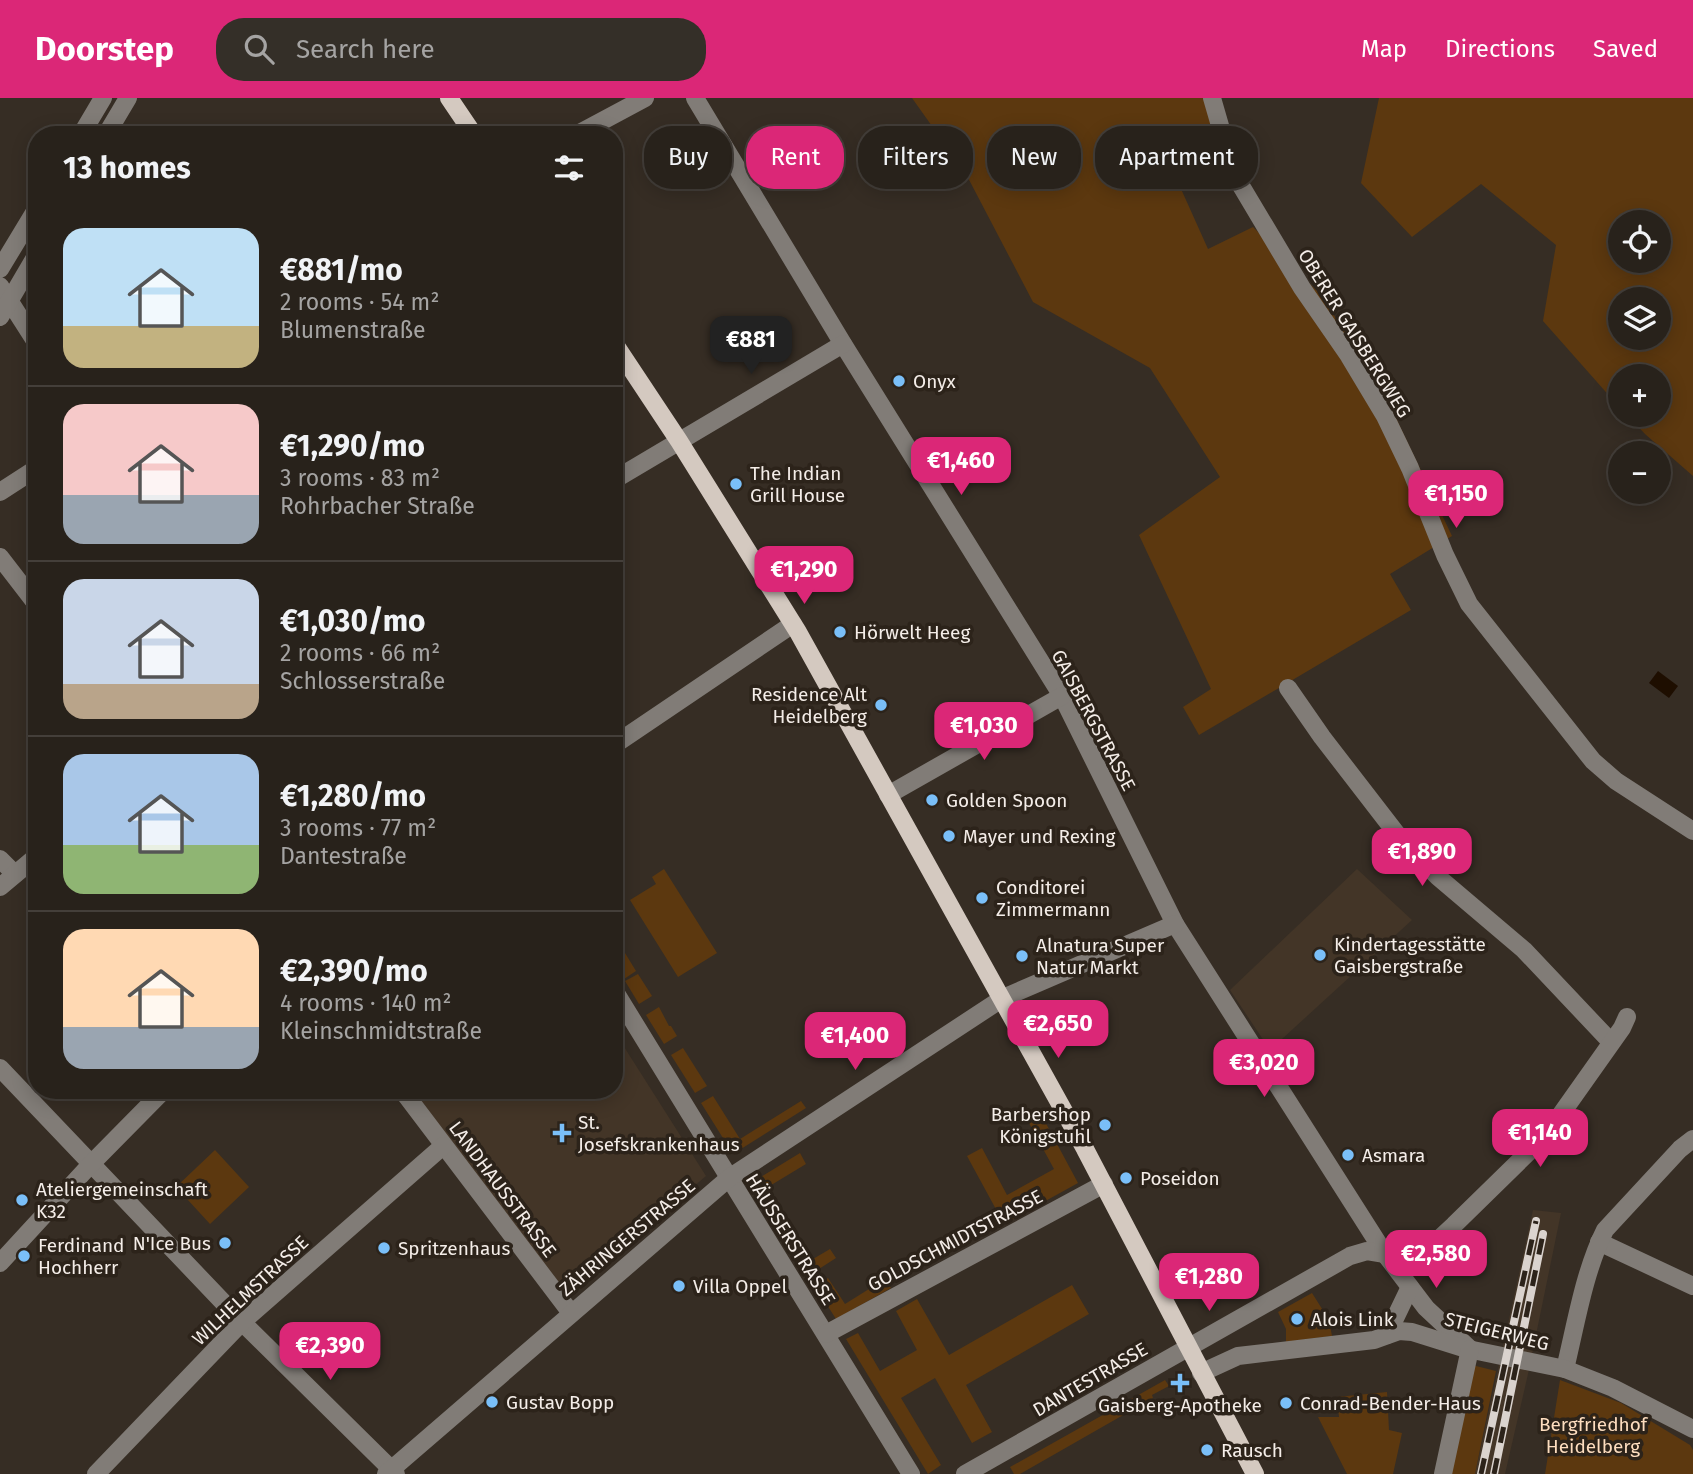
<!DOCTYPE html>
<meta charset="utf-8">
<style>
:root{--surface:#28221b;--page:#342f28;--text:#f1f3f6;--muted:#a5a4a3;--line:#443f3a;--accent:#db2777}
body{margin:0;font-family:"Fira Sans",sans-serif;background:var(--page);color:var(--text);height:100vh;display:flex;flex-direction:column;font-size:26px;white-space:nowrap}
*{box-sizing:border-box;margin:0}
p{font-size:23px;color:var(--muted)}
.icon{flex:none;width:38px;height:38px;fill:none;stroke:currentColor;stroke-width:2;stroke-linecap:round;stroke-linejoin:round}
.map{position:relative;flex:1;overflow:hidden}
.side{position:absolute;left:28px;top:28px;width:595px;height:973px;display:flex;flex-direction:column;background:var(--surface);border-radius:28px;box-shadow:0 4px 18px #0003,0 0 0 2px var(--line)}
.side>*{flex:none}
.hud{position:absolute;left:644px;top:28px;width:665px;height:63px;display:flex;gap:14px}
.buttons{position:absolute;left:1608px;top:112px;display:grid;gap:14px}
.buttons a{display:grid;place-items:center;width:63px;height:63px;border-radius:50%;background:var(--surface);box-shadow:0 4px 18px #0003,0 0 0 2px var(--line);font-size:35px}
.price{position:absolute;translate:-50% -60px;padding:0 16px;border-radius:14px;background:var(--accent);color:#fff;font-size:23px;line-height:46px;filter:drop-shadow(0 2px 4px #0008)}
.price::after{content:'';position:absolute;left:50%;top:42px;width:21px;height:16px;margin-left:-10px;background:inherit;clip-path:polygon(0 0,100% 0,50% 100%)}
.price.current{background:#222;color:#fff}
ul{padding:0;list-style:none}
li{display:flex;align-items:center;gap:21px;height:175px;padding:0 35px}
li+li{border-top:2px solid var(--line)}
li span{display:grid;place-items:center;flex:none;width:196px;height:140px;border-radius:21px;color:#555}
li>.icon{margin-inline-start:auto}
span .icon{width:84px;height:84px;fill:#fffc;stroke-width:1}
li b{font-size:30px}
h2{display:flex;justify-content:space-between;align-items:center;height:84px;padding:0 35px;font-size:30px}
.chip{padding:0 24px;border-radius:28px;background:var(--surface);box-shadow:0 4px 18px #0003,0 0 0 2px var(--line);font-size:24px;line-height:63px}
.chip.current{background:var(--accent);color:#fff}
header{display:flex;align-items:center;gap:42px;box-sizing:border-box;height:98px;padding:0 35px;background:var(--accent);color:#fff}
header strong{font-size:33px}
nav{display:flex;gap:38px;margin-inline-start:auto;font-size:24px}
.search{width:490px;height:63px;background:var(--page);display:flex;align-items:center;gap:18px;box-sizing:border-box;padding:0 24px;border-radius:28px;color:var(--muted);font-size:26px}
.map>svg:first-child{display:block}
.built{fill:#433527}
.green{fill:#5c380f;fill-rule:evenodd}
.water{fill:#1e0e00}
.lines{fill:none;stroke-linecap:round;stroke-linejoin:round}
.minor{stroke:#817c77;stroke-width:18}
.major{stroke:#d4c9c0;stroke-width:18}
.rail-casing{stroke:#dad3ce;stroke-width:8}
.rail{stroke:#2c231a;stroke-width:5;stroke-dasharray:16;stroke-linecap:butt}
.poi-dot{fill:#7abff8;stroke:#2c231a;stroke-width:2.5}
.labels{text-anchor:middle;stroke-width:7;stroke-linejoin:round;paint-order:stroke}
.street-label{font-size:19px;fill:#f4ede8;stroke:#2c231a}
.poi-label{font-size:19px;fill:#f4ede8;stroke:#2c231a;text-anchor:start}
.park-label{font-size:19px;fill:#fdddbf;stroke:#2c231a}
</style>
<header>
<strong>Doorstep</strong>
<div class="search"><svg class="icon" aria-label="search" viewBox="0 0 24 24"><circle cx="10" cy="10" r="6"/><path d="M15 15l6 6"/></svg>Search here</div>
<nav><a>Map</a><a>Directions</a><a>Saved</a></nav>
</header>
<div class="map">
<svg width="1693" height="1376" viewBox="0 0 1693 1376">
<rect width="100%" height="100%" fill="#362d24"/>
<g class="built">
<polygon points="1357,771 1412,822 1270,952 1230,892"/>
<polygon points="614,933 706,1078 565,1198 413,992 614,992"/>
<polygon points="1533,1112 1561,1115 1528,1276 1505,1376 1475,1376"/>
</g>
<g class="green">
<polygon points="912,0 1207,0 1214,33 1164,53 1208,151 1253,129 1318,194 1378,282 1452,438 1390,476 1411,512 1199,637 1183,609 1211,591 1139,437 1220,379 1150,270 1033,204 966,76"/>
<path d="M1379,0h314v378l-48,-42 -18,-19h32v-39h-39v32l-77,-87 13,-76 -75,-61 -69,53 -51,-54zM1620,124h39v39h-39zM1620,201h39v39h-39z"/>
<polygon points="664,771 717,855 678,879 630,802 656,786 652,779"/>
<polygon points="614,837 636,873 624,881 614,865"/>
<polygon points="638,876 652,898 639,906 625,883"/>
<polygon points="659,909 669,928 671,928 677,938 664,946 646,917"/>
<polygon points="683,950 707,988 695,995 671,957"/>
<polygon points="713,998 740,1041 801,1003 806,1010 733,1056 701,1005"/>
<polygon points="1042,1018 1078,1085 1004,1126 967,1058 982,1050 1007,1097 1054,1071 1029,1025"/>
<polygon points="215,1052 249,1089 210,1126 176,1089"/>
<polygon points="800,1055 806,1066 768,1089 813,1161 830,1151 836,1160 808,1178 751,1085"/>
<polygon points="828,1180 845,1206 885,1181 891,1190 836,1221 815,1188"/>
<polygon points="1072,1187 1089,1216 966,1287 992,1334 972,1345 935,1280 901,1300 941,1367 928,1376 846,1241 858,1235 880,1273 917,1252 896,1213 917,1201 949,1257"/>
<polygon points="1312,1195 1329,1222 1332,1238 1286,1244 1286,1231 1278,1214"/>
<polygon points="1468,1266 1496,1273 1475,1376 1443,1376"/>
<polygon points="1165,1282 1169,1288 1152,1297 1153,1300 1020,1376 1014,1376 1010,1369"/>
<polygon points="1560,1282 1621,1305 1690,1347 1693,1352 1693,1376 1545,1376"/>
<polygon points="1387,1294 1389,1332 1402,1335 1393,1376 1347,1376 1318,1319 1339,1319 1337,1299"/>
</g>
<polygon class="water" points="1658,573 1678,588 1669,600 1649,585"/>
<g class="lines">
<g class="minor">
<polyline points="695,0 843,246 1062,598 1175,826 1385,1156 1426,1210 1470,1251"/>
<polyline points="1212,0 1234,76 1302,190 1349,258 1385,318 1410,370 1445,457 1469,506 1593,663 1616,683 1693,733"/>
<polyline points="81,37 103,0"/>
<polyline points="106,37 128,0"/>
<polyline points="576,37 645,0"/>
<polyline points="0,171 37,110"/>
<polyline points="0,188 37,246"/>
<polyline points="0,219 37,156"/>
<polyline points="614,382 843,246"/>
<polyline points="0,394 37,370"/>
<polyline points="0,459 37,507"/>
<polyline points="1288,590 1322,639 1403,744 1438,779 1524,852 1611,944"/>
<polyline points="614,647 793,526"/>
<polyline points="888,697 1062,598"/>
<polyline points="0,761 15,776"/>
<polyline points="0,789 37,758"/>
<polyline points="614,892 911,1376"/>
<polyline points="0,970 242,1224 396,1376"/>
<polyline points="402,992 571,1215"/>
<polyline points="1599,1144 1693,1188"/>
<polyline points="0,1165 91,1066 164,992"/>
<polyline points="1399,1173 1411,1167 1454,1127 1547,1036 1622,930 1627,919"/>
<polyline points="826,1236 1104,1086"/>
<polyline points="1387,1237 1410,1189"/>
<path d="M1565,1271c11,-45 19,-97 40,-139l75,-81 13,-10"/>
<polyline points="1201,1275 1238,1258 1374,1242 1399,1233 1412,1234 1463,1250 1565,1271 1613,1290 1693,1331"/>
<polyline points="96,1376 242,1224 443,1048"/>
<polyline points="386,1376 729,1080 1003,900 1175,826"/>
<polyline points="965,1376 1350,1158 1367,1153 1385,1156"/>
<polyline points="1443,1376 1470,1251"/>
</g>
<g class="major">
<polyline points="449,0 474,37"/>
<polyline points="614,245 679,343 798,534 1085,1051 1255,1376"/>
</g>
<defs>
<g id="rail">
<polyline points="1481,1376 1536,1123"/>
<polyline points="1494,1376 1543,1136"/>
</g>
</defs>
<use href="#rail" class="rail-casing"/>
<use href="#rail" class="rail"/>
</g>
<g class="poi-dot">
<circle cx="899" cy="283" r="7"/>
<circle cx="736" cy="386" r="7"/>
<circle cx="840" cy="534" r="7"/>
<circle cx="881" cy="607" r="7"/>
<circle cx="932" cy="702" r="7"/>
<circle cx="949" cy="738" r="7"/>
<circle cx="982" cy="800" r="7"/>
<circle cx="1320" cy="857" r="7"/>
<circle cx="1022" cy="858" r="7"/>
<circle cx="1105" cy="1027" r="7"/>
<path d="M558.5 1024.5h7v7h7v7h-7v7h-7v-7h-7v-7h7z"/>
<circle cx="1348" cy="1057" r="7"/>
<circle cx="1126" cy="1080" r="7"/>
<circle cx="22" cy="1102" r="7"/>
<circle cx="225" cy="1145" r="7"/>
<circle cx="384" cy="1150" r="7"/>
<circle cx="24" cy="1158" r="7"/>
<circle cx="679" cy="1188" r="7"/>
<circle cx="1297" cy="1221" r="7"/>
<path d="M1176.5 1274.5h7v7h7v7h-7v7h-7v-7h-7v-7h7z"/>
<circle cx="492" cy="1304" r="7"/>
<circle cx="1286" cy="1305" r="7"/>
<circle cx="1207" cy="1352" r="7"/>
</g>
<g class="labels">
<g class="street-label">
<text transform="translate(1355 235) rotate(58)" y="7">OBERER GAISBERGWEG</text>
<text transform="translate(1094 622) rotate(62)" y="7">GAISBERGSTRASSE</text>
<text transform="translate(503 1091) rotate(53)" y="7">LANDHAUSSTRASSE</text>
<text transform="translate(627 1139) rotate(-40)" y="7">ZÄHRINGERSTRASSE</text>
<text transform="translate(791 1141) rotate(58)" y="7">HÄUSSERSTRASSE</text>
<text transform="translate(955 1142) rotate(-28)" y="7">GOLDSCHMIDTSTRASSE</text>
<text transform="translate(250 1192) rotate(-43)" y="7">WILHELMSTRASSE</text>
<text transform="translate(1497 1233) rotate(14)" y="7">STEIGERWEG</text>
<text transform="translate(1090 1281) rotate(-30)" y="7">DANTESTRASSE</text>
</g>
<g class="poi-label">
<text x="913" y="290">Onyx</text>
<text x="750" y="382">The Indian<tspan x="750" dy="22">Grill House</tspan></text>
<text x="854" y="541">Hörwelt Heeg</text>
<text x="867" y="603" text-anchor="end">Residence Alt<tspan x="867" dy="22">Heidelberg</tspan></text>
<text x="946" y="709">Golden Spoon</text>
<text x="963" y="745">Mayer und Rexing</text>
<text x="996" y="796">Conditorei<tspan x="996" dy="22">Zimmermann</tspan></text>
<text x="1334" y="853">Kindertagesstätte<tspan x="1334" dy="22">Gaisbergstraße</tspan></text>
<text x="1036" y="854">Alnatura Super<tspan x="1036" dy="22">Natur Markt</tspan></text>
<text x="1091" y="1023" text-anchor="end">Barbershop<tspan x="1091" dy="22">Königstuhl</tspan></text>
<text x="578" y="1031">St.<tspan x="578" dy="22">Josefskrankenhaus</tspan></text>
<text x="1362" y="1064">Asmara</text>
<text x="1140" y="1087">Poseidon</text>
<text x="36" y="1098">Ateliergemeinschaft<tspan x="36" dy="22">K32</tspan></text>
<text x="211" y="1152" text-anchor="end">N'Ice Bus</text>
<text x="38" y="1154">Ferdinand<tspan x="38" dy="22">Hochherr</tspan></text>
<text x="398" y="1157">Spritzenhaus</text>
<text x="693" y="1195">Villa Oppel</text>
<text x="1311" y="1228">Alois Link</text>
<text x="506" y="1311">Gustav Bopp</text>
<text x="1300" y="1312">Conrad-Bender-Haus</text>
<text x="1180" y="1314" text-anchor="middle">Gaisberg-Apotheke</text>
<text x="1221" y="1359">Rausch</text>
</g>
<g class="park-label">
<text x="1593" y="1333">Bergfriedhof<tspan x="1593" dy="22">Heidelberg</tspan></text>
</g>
</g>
</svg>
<div class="buttons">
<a><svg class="icon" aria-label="locate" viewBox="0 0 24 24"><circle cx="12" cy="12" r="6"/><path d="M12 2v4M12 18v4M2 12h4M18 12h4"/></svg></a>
<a><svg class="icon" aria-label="layers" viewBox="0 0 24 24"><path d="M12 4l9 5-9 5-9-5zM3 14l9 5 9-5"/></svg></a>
<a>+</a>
<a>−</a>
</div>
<b class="price current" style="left:751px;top:278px">€881</b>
<b class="price" style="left:961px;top:399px">€1,460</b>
<b class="price" style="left:1456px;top:432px">€1,150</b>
<b class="price" style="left:804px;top:508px">€1,290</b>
<b class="price" style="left:984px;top:664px">€1,030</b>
<b class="price" style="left:1422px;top:790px">€1,890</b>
<b class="price" style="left:1058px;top:962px">€2,650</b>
<b class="price" style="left:855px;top:974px">€1,400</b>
<b class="price" style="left:1264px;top:1001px">€3,020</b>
<b class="price" style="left:1540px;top:1071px">€1,140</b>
<b class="price" style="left:1436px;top:1192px">€2,580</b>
<b class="price" style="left:1209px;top:1215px">€1,280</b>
<b class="price" style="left:330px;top:1284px">€2,390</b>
<div class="hud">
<a class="chip">Buy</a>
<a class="chip current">Rent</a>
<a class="chip">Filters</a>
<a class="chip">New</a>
<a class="chip">Apartment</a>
</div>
<section class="side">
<h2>13 homes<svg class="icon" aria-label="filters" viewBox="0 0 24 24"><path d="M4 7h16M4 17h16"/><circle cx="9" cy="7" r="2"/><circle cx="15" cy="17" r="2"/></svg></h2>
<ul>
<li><span style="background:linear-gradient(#bfe0f5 70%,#c2b280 0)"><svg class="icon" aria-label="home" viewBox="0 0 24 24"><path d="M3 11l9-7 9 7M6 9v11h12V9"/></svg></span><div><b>€881/mo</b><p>2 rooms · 54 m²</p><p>Blumenstraße</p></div></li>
<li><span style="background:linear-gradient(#f6c9c9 65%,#9aa5b1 0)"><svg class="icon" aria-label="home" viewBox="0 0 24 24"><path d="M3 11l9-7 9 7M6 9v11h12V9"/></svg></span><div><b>€1,290/mo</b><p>3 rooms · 83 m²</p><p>Rohrbacher Straße</p></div></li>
<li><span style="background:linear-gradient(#c9d6e8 75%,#b9a48a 0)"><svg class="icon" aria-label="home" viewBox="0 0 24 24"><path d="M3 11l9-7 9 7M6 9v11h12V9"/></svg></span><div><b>€1,030/mo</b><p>2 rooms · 66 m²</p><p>Schlosserstraße</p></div></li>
<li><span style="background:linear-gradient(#a9c7e8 65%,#8fb573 0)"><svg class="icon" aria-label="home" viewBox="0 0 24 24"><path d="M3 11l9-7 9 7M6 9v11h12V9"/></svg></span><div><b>€1,280/mo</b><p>3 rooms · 77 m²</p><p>Dantestraße</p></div></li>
<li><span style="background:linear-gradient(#ffd9b3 70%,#9aa5b1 0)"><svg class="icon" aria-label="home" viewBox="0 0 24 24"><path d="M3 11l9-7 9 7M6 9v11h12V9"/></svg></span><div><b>€2,390/mo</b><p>4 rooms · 140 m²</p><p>Kleinschmidtstraße</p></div></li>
</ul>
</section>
</div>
